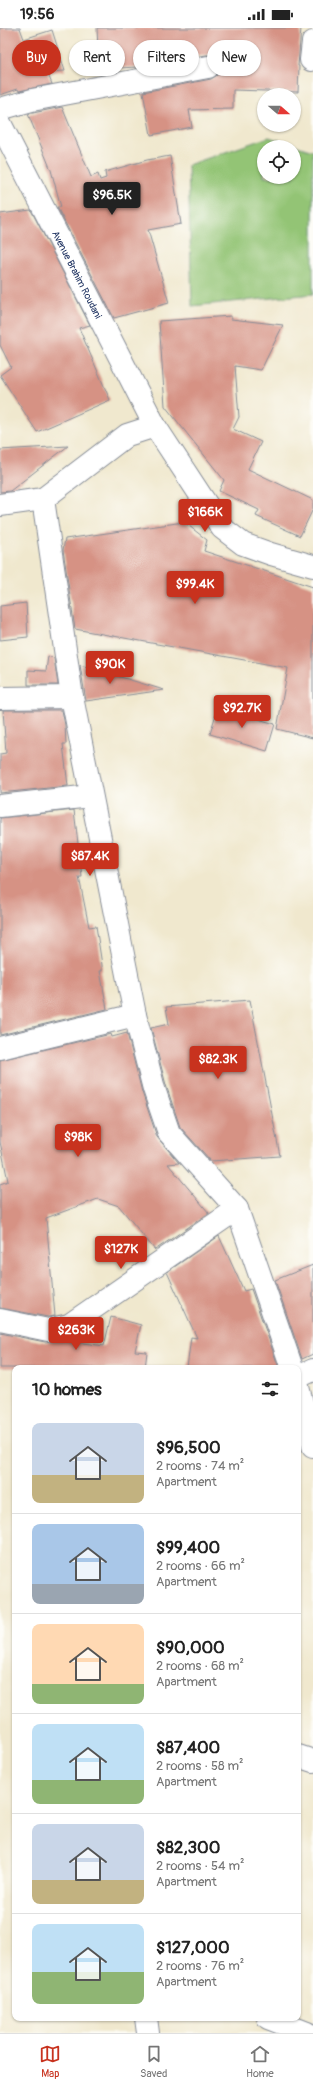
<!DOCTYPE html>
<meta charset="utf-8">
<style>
:root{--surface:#fff;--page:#f2f2f2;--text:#222;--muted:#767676;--line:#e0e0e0;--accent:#c8321e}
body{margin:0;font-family:Pangolin,sans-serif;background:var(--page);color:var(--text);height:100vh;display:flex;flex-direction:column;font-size:15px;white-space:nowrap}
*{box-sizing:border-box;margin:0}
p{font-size:13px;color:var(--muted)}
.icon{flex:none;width:22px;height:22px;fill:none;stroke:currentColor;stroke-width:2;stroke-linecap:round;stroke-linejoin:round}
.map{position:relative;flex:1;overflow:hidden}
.panel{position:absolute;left:12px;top:1337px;width:289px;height:656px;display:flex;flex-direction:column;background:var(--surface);border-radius:8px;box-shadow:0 1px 3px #0004}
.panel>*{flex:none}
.top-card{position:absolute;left:12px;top:12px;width:289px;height:36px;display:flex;gap:8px}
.needle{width:26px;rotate:110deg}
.fabs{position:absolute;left:257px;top:60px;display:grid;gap:8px}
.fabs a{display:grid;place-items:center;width:44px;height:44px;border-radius:50%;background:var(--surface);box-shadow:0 1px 3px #0004;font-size:20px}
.price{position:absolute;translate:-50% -34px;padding:0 9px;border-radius:4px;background:var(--accent);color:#fff;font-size:13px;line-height:26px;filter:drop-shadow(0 1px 2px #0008)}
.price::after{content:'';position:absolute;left:50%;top:24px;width:12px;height:9px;margin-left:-6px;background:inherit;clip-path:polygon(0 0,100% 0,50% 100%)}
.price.on{background:#222;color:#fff}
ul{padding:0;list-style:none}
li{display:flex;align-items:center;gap:12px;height:100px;padding:0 20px}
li+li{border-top:1px solid var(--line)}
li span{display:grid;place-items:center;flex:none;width:112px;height:80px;border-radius:8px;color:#555}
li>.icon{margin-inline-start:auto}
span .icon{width:48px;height:48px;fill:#fffc;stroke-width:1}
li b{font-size:17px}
h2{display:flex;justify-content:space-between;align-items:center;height:48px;padding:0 20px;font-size:17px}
.tag{padding:0 14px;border-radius:18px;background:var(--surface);box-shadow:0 1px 3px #0004;font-size:14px;line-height:36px}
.tag.on{background:var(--accent);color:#fff}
.status{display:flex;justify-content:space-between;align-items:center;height:28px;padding:0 20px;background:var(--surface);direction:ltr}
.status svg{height:11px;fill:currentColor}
.dock{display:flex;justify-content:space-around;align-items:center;height:56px;border-top:1px solid var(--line);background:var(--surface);font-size:11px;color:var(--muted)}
.dock a{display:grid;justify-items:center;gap:2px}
.dock .on{color:var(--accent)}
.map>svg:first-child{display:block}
.green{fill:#93c474;stroke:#577a69;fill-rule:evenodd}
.building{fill:#d69284}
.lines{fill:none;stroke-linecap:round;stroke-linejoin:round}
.minor-casing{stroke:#868c96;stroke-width:24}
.tertiary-casing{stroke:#868c96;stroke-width:24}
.minor{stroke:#fff;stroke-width:22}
.tertiary{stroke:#fff;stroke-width:22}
.labels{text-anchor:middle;stroke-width:3;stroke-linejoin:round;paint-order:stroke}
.street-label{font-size:10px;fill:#1b2f5e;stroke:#fdfcf7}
</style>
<div class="status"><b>19:56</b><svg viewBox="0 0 49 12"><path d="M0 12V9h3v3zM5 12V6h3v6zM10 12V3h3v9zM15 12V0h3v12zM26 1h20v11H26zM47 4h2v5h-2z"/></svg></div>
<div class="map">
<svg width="313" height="2005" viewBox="0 0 313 2005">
<rect width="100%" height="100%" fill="#fdfcf7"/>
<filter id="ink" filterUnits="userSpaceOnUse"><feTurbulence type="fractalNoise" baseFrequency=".025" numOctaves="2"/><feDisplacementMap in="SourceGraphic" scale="8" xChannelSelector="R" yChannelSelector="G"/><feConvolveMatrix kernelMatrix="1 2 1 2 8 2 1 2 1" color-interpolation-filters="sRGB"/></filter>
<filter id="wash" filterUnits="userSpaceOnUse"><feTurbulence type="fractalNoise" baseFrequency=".012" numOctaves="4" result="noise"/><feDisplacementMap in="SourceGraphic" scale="16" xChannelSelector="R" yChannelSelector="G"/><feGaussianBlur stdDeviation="0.9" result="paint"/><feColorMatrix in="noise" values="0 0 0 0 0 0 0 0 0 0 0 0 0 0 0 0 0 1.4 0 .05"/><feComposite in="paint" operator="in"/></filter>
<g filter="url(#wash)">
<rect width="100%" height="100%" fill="#f0e8ce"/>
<path class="green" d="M269,109l44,14v143l-121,12 -4,-141zM264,119h30v30h-30z"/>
<g id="blocks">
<g class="building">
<polygon points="0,0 20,0 24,11 52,2 65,43 47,44 52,56 19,63 18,61 0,67"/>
<polygon points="97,0 301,0 298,38 299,38 298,64 233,62 233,81 189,82 192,99 151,107 143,64 211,51 216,48 220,44 220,37 218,31 212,27 206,27 138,39 99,41"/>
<polygon points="62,79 91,149 98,146 100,152 106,150 105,144 147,132 170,128 181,196 148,202 169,275 114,290 57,179 61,179 51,142 28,86"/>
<polygon points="31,182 90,297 79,300 110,372 37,404 0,347 11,339 0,317 0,186"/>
<polygon points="231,288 231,291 283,297 261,342 235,338 239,389 233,401 261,414 248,441 313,472 313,481 300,508 256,488 259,482 219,463 224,452 165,378 159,293"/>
<polygon points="68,418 10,463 0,464 0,422"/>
<polygon points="184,494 207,512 204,523 313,559 313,710 277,701 288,640 75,601 63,522 65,511"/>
<polygon points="26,575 28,609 0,612 0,578"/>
<polygon points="48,628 54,630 58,657 28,657 28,642 46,643"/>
<polygon points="80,637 164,662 86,673"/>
<polygon points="218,679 275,696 267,723 210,706"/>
<polygon points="3,682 62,682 65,697 66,716 63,716 68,758 0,765 0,726 6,725"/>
<polygon points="74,782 82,849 79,849 89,899 96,898 102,937 102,943 100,943 107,981 0,1007 0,790"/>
<polygon points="250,972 280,1128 211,1133 180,1099 166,1057 151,1000 169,996 166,979"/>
<polygon points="127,1005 142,1064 157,1109 179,1135 168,1136 209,1185 155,1222 119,1178 98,1171 46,1190 55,1288 48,1289 0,1280 0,1156 8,1153 0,1114 0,1032 111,1006 112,1009"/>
<polygon points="219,1208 244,1263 251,1261 279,1340 187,1340 191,1309 197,1310 167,1244"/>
<polygon points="313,1237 313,1326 302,1331 275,1252"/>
<polygon points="111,1289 141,1297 135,1323 147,1324 145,1340 0,1340 0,1305 45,1314 61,1312 104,1318"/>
</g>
</g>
</g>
<g filter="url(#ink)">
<use href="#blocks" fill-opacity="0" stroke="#868c96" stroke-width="1"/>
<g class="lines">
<defs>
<g id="minor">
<polyline points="311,32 313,14"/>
<polyline points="0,81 32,72 208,39"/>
<polyline points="155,398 127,407 43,471 72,669 135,987 154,1061 169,1105 237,1181 292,1340"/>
<polyline points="0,477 43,471"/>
<polyline points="0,670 72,669"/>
<polyline points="0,778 91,768"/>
<polyline points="0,1020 135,987"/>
<polyline points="0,1292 48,1302 69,1297 237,1181"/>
<polyline points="298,1349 313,1342"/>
<polyline points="298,1359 313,1418"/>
<polyline points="298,1728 313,1733"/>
<polyline points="146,1990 148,2005"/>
<polyline points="268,1990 307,2005"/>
</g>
<g id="tertiary">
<path id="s1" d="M0,95l155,303 67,102 21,16 28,10 42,12"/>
</g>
</defs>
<use href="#minor" class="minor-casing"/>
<use href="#tertiary" class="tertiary-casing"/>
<use href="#minor" class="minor"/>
<use href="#tertiary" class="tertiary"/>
</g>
</g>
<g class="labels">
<g class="street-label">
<text dy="4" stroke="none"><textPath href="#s1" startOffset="170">Avenue Brahim Roudani</textPath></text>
</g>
</g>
</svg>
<div class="fabs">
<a><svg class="needle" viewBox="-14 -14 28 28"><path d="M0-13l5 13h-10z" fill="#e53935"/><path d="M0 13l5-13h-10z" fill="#767676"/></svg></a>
<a><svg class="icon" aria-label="locate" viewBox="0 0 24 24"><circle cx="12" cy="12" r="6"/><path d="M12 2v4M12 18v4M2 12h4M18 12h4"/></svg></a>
</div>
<b class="price on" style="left:112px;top:188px">$96.5K</b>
<b class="price" style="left:205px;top:505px">$166K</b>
<b class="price" style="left:195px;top:577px">$99.4K</b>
<b class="price" style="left:110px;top:657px">$90K</b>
<b class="price" style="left:242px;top:701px">$92.7K</b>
<b class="price" style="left:90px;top:849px">$87.4K</b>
<b class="price" style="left:218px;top:1052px">$82.3K</b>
<b class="price" style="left:78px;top:1130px">$98K</b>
<b class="price" style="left:121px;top:1242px">$127K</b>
<b class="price" style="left:76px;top:1323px">$263K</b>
<div class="top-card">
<a class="tag on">Buy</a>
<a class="tag">Rent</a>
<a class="tag">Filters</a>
<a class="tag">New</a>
</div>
<section class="panel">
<h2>10 homes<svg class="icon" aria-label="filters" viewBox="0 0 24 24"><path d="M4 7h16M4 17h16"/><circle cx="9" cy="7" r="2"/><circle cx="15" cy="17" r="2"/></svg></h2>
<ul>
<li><span style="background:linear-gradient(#c9d6e8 65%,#c2b280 0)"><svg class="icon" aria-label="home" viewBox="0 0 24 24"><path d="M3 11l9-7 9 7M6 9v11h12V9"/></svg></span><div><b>$96,500</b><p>2 rooms · 74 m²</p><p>Apartment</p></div></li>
<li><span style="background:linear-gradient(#a9c7e8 75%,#9aa5b1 0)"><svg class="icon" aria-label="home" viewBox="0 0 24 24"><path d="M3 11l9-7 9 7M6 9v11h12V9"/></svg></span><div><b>$99,400</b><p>2 rooms · 66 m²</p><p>Apartment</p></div></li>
<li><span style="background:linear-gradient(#ffd9b3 75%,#8fb573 0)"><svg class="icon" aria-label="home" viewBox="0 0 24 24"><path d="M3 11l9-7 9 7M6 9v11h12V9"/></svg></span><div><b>$90,000</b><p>2 rooms · 68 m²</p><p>Apartment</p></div></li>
<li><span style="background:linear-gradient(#bfe0f5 70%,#8fb573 0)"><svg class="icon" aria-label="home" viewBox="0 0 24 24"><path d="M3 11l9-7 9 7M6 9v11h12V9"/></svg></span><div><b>$87,400</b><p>2 rooms · 58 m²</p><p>Apartment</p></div></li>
<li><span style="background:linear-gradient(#c9d6e8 70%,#c2b280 0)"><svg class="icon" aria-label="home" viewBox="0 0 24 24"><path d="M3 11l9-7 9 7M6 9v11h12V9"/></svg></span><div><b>$82,300</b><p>2 rooms · 54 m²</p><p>Apartment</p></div></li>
<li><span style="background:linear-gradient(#bfe0f5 60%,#8fb573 0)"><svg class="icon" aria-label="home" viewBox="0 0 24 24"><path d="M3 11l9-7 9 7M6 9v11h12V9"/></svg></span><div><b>$127,000</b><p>2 rooms · 76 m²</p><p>Apartment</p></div></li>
</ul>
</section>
</div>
<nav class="dock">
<a class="on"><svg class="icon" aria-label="map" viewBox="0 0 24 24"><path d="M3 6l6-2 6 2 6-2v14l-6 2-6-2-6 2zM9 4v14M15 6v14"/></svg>Map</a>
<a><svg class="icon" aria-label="saved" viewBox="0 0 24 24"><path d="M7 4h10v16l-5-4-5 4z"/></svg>Saved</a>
<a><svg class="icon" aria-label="home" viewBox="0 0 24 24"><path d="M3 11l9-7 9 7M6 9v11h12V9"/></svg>Home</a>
</nav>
